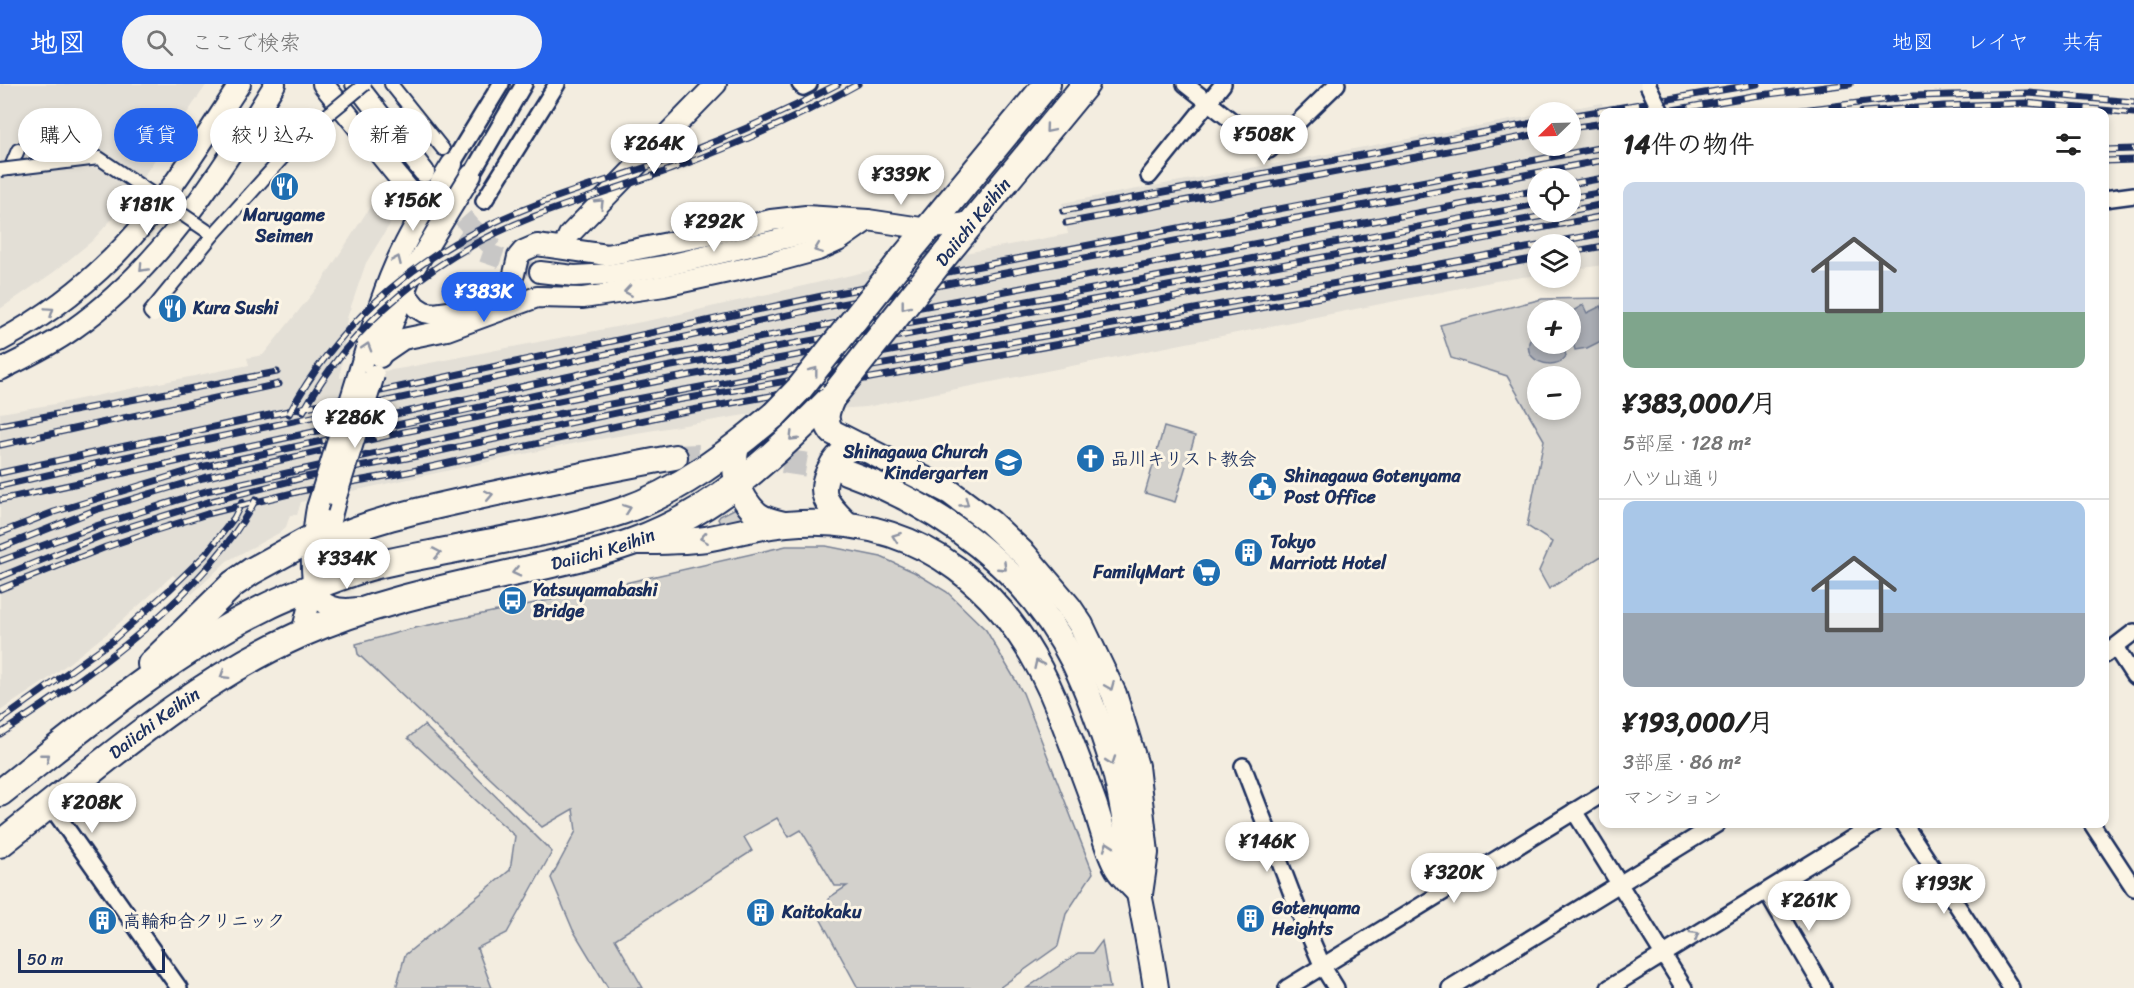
<!DOCTYPE html>
<html lang="ja">
<meta charset="utf-8">
<style>
:root{--surface:#fff;--page:#f2f2f2;--text:#222;--muted:#767676;--line:#e0e0e0;--accent:#2563eb}
body{margin:0;font-family:Sriracha,"Klee One",sans-serif;background:var(--page);color:var(--text);height:100vh;display:flex;flex-direction:column;font-size:22px;white-space:nowrap}
*{box-sizing:border-box;margin:0}
p{font-size:20px;color:var(--muted)}
.icon{flex:none;width:33px;height:33px;fill:none;stroke:currentColor;stroke-width:2;stroke-linecap:round;stroke-linejoin:round}
.map{position:relative;flex:1;overflow:hidden}
.panel{position:absolute;left:1599px;top:24px;width:510px;height:720px;display:flex;flex-direction:column;background:var(--surface);border-radius:12px;box-shadow:0 3px 9px #0003}
.panel>*{flex:none}
.banner{position:absolute;left:18px;top:24px;width:570px;height:54px;display:flex;gap:12px}
.needle{width:39px;rotate:247deg}
.controls{position:absolute;left:1527px;top:18px;display:grid;gap:12px}
.controls a{display:grid;place-items:center;width:54px;height:54px;border-radius:50%;background:var(--surface);box-shadow:0 3px 9px #0003;font-size:30px}
.scale{position:absolute;left:18px;bottom:15px;width:147px;box-sizing:border-box;padding-left:6px;border:3px solid #1b2f5e;border-top:0;font-size:16px;line-height:21px;white-space:nowrap;color:#1b2f5e;-webkit-text-stroke:4px #fcf5e5;paint-order:stroke}
.price{position:absolute;translate:-50% -51px;padding:0 14px;border-radius:21px;background:#fff;color:#222;font-size:20px;line-height:39px;filter:drop-shadow(0 2px 3px #0008)}
.price::after{content:'';position:absolute;left:50%;top:36px;width:18px;height:14px;margin-left:-9px;background:inherit;clip-path:polygon(0 0,100% 0,50% 100%)}
.price.selected{background:var(--accent);color:#fff}
ul{padding:0;list-style:none}
li{display:grid;align-content:center;gap:12px;height:318px;padding:0 24px}
li+li{border-top:2px solid var(--line)}
li span{display:grid;place-items:center;height:186px;border-radius:12px;color:#555}
li>.icon{margin-inline-start:auto}
span .icon{width:108px;height:108px;fill:#fffc;stroke-width:1}
li b{font-size:26px}
h2{display:flex;justify-content:space-between;align-items:center;height:72px;padding:0 24px;font-size:26px}
.chip{padding:0 21px;border-radius:27px;background:var(--surface);box-shadow:0 3px 9px #0003;font-size:21px;line-height:54px}
.chip.selected{background:var(--accent);color:#fff}
header{display:flex;align-items:center;gap:36px;box-sizing:border-box;height:84px;padding:0 30px;background:var(--accent);color:#fff}
header strong{font-size:28px}
nav{display:flex;gap:33px;margin-inline-start:auto;font-size:21px}
.search{width:420px;height:54px;background:var(--page);display:flex;align-items:center;gap:15px;box-sizing:border-box;padding:0 21px;border-radius:33px;color:var(--muted);font-size:22px}
.map>svg:first-child{display:block}
.built{fill:#e3dfd6;fill-rule:evenodd}
.green{fill:#d3d1cc;stroke:#778095;stroke-width:1.5;fill-rule:evenodd}
.water{fill:#a9acb3;stroke:#707a91;stroke-width:1.5}
.lines{fill:none;stroke-linecap:round;stroke-linejoin:round}
.tertiary-tunnel{stroke:#c8c7c6;stroke-width:20;stroke-dasharray:20 10;stroke-linecap:butt}
.primary-tunnel{stroke:#c8c7c6;stroke-width:24;stroke-dasharray:24 12;stroke-linecap:butt}
.pedestrian-casing{stroke:#1b2f5e;stroke-width:16}
.minor-casing{stroke:#1b2f5e;stroke-width:20}
.tertiary-casing{stroke:#1b2f5e;stroke-width:24}
.primary-casing{stroke:#1b2f5e;stroke-width:28}
.trunk-casing{stroke:#1b2f5e;stroke-width:30}
.pedestrian{stroke:#fcf5e5;stroke-width:12}
.minor{stroke:#fcf5e5;stroke-width:15}
.tertiary{stroke:#fcf5e5;stroke-width:20}
.primary{stroke:#fcf5e5;stroke-width:24}
.trunk{stroke:#fcf5e5;stroke-width:26}
.rail-casing{stroke:#1b2f5e;stroke-width:7}
.rail{stroke:#fcf5e5;stroke-width:4.5;stroke-dasharray:14;stroke-linecap:butt}
.pedestrian-bridge-casing{stroke:#1b2f5e;stroke-width:16;stroke-linecap:butt}
.minor-bridge-casing{stroke:#1b2f5e;stroke-width:20;stroke-linecap:butt}
.tertiary-bridge-casing{stroke:#1b2f5e;stroke-width:24;stroke-linecap:butt}
.trunk-bridge-casing{stroke:#1b2f5e;stroke-width:30;stroke-linecap:butt}
.pedestrian-bridge{stroke:#fcf5e5;stroke-width:12}
.minor-bridge{stroke:#fcf5e5;stroke-width:15}
.tertiary-bridge{stroke:#fcf5e5;stroke-width:20}
.trunk-bridge{stroke:#fcf5e5;stroke-width:26}
.oneway{stroke:#8c92a2}
.labels{text-anchor:middle;stroke-width:6;stroke-linejoin:round;paint-order:stroke}
.poi-label{font-size:18px;font-weight:bold;fill:#1b2f5e;stroke:#fcf5e5;text-anchor:start}
.street-label{font-size:18px;fill:#1b2f5e;stroke:#fcf5e5}
</style>
<header>
<strong>地図</strong>
<div class="search"><svg class="icon" aria-label="search" viewBox="0 0 24 24"><circle cx="10" cy="10" r="6"/><path d="M15 15l6 6"/></svg>ここで検索</div>
<nav><a>地図</a><a>レイヤ</a><a>共有</a></nav>
</header>
<div class="map">
<svg width="2134" height="904" viewBox="0 0 2134 904">
<rect width="100%" height="100%" fill="#f3ede0"/>
<filter id="ink" filterUnits="userSpaceOnUse"><feTurbulence type="fractalNoise" baseFrequency=".0167" numOctaves="2"/><feDisplacementMap in="SourceGraphic" scale="12" xChannelSelector="R" yChannelSelector="G"/><feConvolveMatrix kernelMatrix="1 2 1 2 8 2 1 2 1" color-interpolation-filters="sRGB"/></filter>
<g filter="url(#ink)">
<g class="built">
<polygon points="0,0 207,0 121,125 92,157 54,188 0,225"/>
<path d="M1602,19l2,9 -1,153 -32,5 -1,-26h-32l-1,31 -41,6 -630,126 -121,8 -169,28 -275,59 -4,13h-7l-4,12 -7,6 -52,28 -35,33 -19,-19 -64,57 -65,50 -44,29v-298l55,-9 194,-39 -2,-7 16,-3 58,-72 56,-87 16,23 -27,44 -19,55 -7,60 64,-10 263,-51 206,-47 195,-36 -6,-31 475,-88 1,31h32v-34h-19zM1538,94h32v34h-32z"/>
</g>
<g class="green">
<path d="M1603,214v257l-54,34 -10,-18 13,-29 -25,-16 17,-86 -37,-64 -56,-18 -11,-33 102,-26zM1538,226h32v34h-32zM1538,292h32v34h-32z"/>
<polygon points="1164,343 1195,352 1175,418 1145,409"/>
<polygon points="738,423 744,429 744,435 721,441 718,435 720,432"/>
<polygon points="786,462 826,462 881,473 914,488 947,508 986,546 1023,609 1093,789 1066,830 1058,862 999,904 858,904 821,836 830,813 847,802 835,802 801,746 789,753 777,734 744,753 752,767 615,855 643,904 608,904 573,846 551,794 576,747 573,725 542,743 358,570 356,560 410,545 564,513"/>
<polygon points="424,641 552,768 507,849 477,864 492,904 396,904 405,871 510,786 515,752 408,654"/>
<polygon points="1102,857 1110,904 1027,904 1078,869 1093,869"/>
</g>
<g class="water">
<polygon points="1583,221 1587,229 1601,222 1603,226 1603,256 1587,264 1575,266 1570,247 1574,236 1571,228"/>
<path d="M1537,248l1,12h25l3,12c-9,17 -53,5 -32,-23z"/>
</g>
<g class="lines">
<g class="tertiary-tunnel">
<polyline points="424,88 471,143 494,164"/>
<polyline points="413,112 435,135 480,167 540,188"/>
</g>
<path class="primary-tunnel" d="M675,373c60,-4 112,3 171,15"/>
<defs>
<g id="pedestrian">
<polyline points="391,0 443,65"/>
<polyline points="10,85 18,66"/>
</g>
<g id="minor">
<polyline points="800,0 803,3 809,0"/>
<polyline points="1185,0 1269,66 1337,0"/>
<polyline points="452,80 501,0"/>
<polyline points="471,91 524,0"/>
<polyline points="1149,92 1223,0"/>
<polyline points="2104,115 2134,111"/>
<polyline points="484,117 557,0"/>
<polyline points="2115,563 2134,592"/>
<polyline points="2104,571 2134,548"/>
<polyline points="1243,682 1297,823 1323,883 1336,904"/>
<polyline points="50,721 179,904"/>
<polyline points="1574,727 1684,904"/>
<polyline points="1904,740 2011,904"/>
<polyline points="2092,740 2134,804"/>
<polyline points="1767,808 1823,904"/>
<polyline points="1287,904 1604,709"/>
<polyline points="1450,904 1717,740"/>
<polyline points="1609,904 1875,740"/>
</g>
<g id="tertiary">
<polyline points="323,0 412,110"/>
<polyline points="356,0 424,88"/>
<polyline points="563,164 569,151 716,0"/>
<polyline points="540,188 574,192 612,190 664,182 842,141"/>
<polyline points="404,208 416,223 424,228 434,230 456,227 496,216 507,209 514,190 518,173 523,167 537,161 607,171 724,148 771,136 806,132 868,136 928,145 973,138"/>
<path d="M0,257c58,-31 109,-74 150,-125 33,-42 61,-88 90,-132"/>
<polyline points="381,270 403,255 447,246 537,213 583,214 664,202 774,178 818,166 838,157 868,136"/>
<polyline points="380,273 412,188 471,91"/>
<path d="M0,286c24,-12 50,-24 72,-40 89,-62 147,-156 203,-246"/>
<path d="M357,295c13,-44 25,-89 46,-131 14,-29 32,-56 49,-84"/>
<path d="M317,424c-3,15 -4,31 -5,46 -1,37 4,60 47,54"/>
<polyline points="322,468 336,413"/>
<polyline points="302,549 315,497"/>
</g>
<g id="primary">
<path d="M834,311c-6,13 -12,24 -2,37l118,60 40,30 35,33 44,52 12,18 33,69 22,72 10,87 -6,41"/>
<path d="M737,362c-6,24 1,51 20,68 8,6 18,8 27,10"/>
<path d="M846,388c96,35 182,98 228,191 16,33 29,70 40,106 7,25 10,51 15,76 10,48 20,95 27,143"/>
<path d="M847,440c-7,-7 -17,-16 -21,-25 -7,-16 7,-42 21,-49 4,-2 10,-3 14,-4"/>
<path d="M325,458c48,-23 100,-33 153,-45 65,-14 131,-28 197,-40"/>
<path d="M633,458c25,0 49,0 73,-3 27,-5 54,-13 81,-15 135,-12 226,68 273,189 12,31 24,62 35,93 6,19 11,39 19,56 5,12 17,22 26,32"/>
</g>
<g id="trunk">
<polyline points="941,176 1086,0"/>
<polyline points="897,182 1047,0"/>
<polyline points="151,580 233,500 252,487 314,453"/>
<path d="M0,709c84,-66 167,-137 264,-185 29,-15 62,-26 93,-37 25,-9 53,-13 79,-18 62,-13 126,-22 186,-42 58,-20 107,-58 153,-97"/>
<path id="s1" d="M0,760c96,-75 189,-160 301,-210 72,-32 148,-47 224,-64 36,-8 73,-16 107,-28 82,-29 143,-87 202,-147"/>
</g>
</defs>
<use href="#pedestrian" class="pedestrian-casing"/>
<use href="#minor" class="minor-casing"/>
<use href="#tertiary" class="tertiary-casing"/>
<use href="#primary" class="primary-casing"/>
<use href="#trunk" class="trunk-casing"/>
<use href="#pedestrian" class="pedestrian"/>
<use href="#minor" class="minor"/>
<use href="#tertiary" class="tertiary"/>
<use href="#primary" class="primary"/>
<use href="#trunk" class="trunk"/>
<defs>
<g id="rail">
<polyline points="1661,28 1753,12 1850,0"/>
<polyline points="1787,28 1914,12 2028,9 2134,18"/>
<polyline points="1862,28 1944,22 2026,19 2134,29"/>
<polyline points="1570,32 1757,0"/>
<polyline points="1570,44 1604,39"/>
<polyline points="2104,66 2134,65"/>
<polyline points="2104,77 2134,76"/>
<polyline points="1570,100 1604,94"/>
<polyline points="1570,114 1604,108"/>
<polyline points="1063,127 1538,38"/>
<polyline points="1570,127 1604,120"/>
<polyline points="1066,139 1538,50"/>
<polyline points="1543,160 1604,149"/>
<polyline points="1570,168 1604,162"/>
<path d="M303,328c49,-90 132,-156 227,-194 47,-18 95,-32 142,-49 64,-24 127,-52 186,-85"/>
<path d="M289,330c44,-83 117,-150 202,-190 56,-27 117,-43 176,-64 58,-21 116,-47 171,-76"/>
<polyline points="0,341 277,288"/>
<polyline points="0,361 279,300"/>
<polyline points="0,389 822,212 1604,63"/>
<polyline points="0,402 121,374 825,223 1604,76"/>
<polyline points="0,416 663,272 1538,106"/>
<polyline points="0,449 54,428 201,383 666,283 1082,207 1538,120"/>
<polyline points="0,464 95,426 203,394 404,348 669,295 1565,128"/>
<polyline points="0,477 99,441 206,407 521,337 1604,132"/>
<polyline points="0,493 103,451 208,418 306,393 407,374 672,317 1091,244 1538,162"/>
<polyline points="0,505 106,463 150,448 207,430 301,407 408,388 676,329 1538,174"/>
<polyline points="0,637 113,556 169,506 206,470 234,434 242,418"/>
<path d="M0,650c92,-60 203,-137 256,-235"/>
</g>
</defs>
<use href="#rail" class="rail-casing"/>
<use href="#rail" class="rail"/>
<defs>
<g id="pedestrian-bridge">
<polyline points="0,86 99,74 213,151"/>
<polyline points="154,232 150,228 213,151 303,51 365,0"/>
</g>
<polyline id="minor-bridge" points="1648,1 1661,28"/>
<g id="tertiary-bridge">
<polyline points="336,413 374,291"/>
<polyline points="317,424 357,295"/>
</g>
<g id="trunk-bridge">
<polyline points="834,311 941,176"/>
<polyline points="775,330 800,304 897,182"/>
</g>
</defs>
<use href="#pedestrian-bridge" class="pedestrian-bridge-casing"/>
<use href="#minor-bridge" class="minor-bridge-casing"/>
<use href="#tertiary-bridge" class="tertiary-bridge-casing"/>
<use href="#trunk-bridge" class="trunk-bridge-casing"/>
<use href="#pedestrian-bridge" class="pedestrian-bridge"/>
<use href="#minor-bridge" class="minor-bridge"/>
<use href="#tertiary-bridge" class="tertiary-bridge"/>
<use href="#trunk-bridge" class="trunk-bridge"/>
</g>
<defs><path id="oneway-chevron" d="M-2-3.5L2.5 0L-2 3.5" fill="none" stroke-width="1.6" stroke-linecap="round" stroke-linejoin="round" transform="scale(1.5)"/></defs>
<g class="oneway">
<use href="#oneway-chevron" transform="translate(1049 45) rotate(130)"/>
<use href="#oneway-chevron" transform="translate(600 119) rotate(-45)"/>
<use href="#oneway-chevron" transform="translate(818 165) rotate(159)"/>
<use href="#oneway-chevron" transform="translate(397 176) rotate(-66)"/>
<use href="#oneway-chevron" transform="translate(143 184) rotate(133)"/>
<use href="#oneway-chevron" transform="translate(628 207) rotate(171)"/>
<use href="#oneway-chevron" transform="translate(905 222) rotate(128)"/>
<use href="#oneway-chevron" transform="translate(50 227) rotate(-34)"/>
<use href="#oneway-chevron" transform="translate(367 263) rotate(-73)"/>
<use href="#oneway-chevron" transform="translate(814 287) rotate(-52)"/>
<use href="#oneway-chevron" transform="translate(793 353) rotate(135)"/>
<use href="#oneway-chevron" transform="translate(489 411) rotate(-12)"/>
<use href="#oneway-chevron" transform="translate(965 419) rotate(36)"/>
<use href="#oneway-chevron" transform="translate(627 425) rotate(-20)"/>
<use href="#oneway-chevron" transform="translate(896 453) rotate(-160)"/>
<use href="#oneway-chevron" transform="translate(704 454) rotate(172)"/>
<use href="#oneway-chevron" transform="translate(437 469) rotate(-11)"/>
<use href="#oneway-chevron" transform="translate(1003 483) rotate(43)"/>
<use href="#oneway-chevron" transform="translate(516 488) rotate(167)"/>
<use href="#oneway-chevron" transform="translate(1038 580) rotate(-115)"/>
<use href="#oneway-chevron" transform="translate(224 591) rotate(148)"/>
<use href="#oneway-chevron" transform="translate(1110 602) rotate(67)"/>
<use href="#oneway-chevron" transform="translate(46 673) rotate(-39)"/>
<use href="#oneway-chevron" transform="translate(1111 677) rotate(71)"/>
<use href="#oneway-chevron" transform="translate(1108 762) rotate(-109)"/>
<use href="#oneway-chevron" transform="translate(1695 851) rotate(-31)"/>
</g>
</g>
<defs>
<symbol id="restaurant-disc" viewBox="-11 -11 22 22"><circle r="9.5" fill="#1f6fb2" stroke="#fcf5e5"/><path d="M-5-6h1v4h1v-4h1v4h1v-4h1v5L-1.5 .5V6h-2V.5L-5-1ZM5-6V6H3V1.5H1.5Q1.5-4 5-6Z" fill="#fff"/></symbol>
<symbol id="church-disc" viewBox="-11 -11 22 22"><circle r="9.5" fill="#1f6fb2" stroke="#fcf5e5"/><path d="M-1.2-6h2.4v3.5h3.3v2.4h-3.3V6h-2.4V-.1h-3.3v-2.4h3.3Z" fill="#fff"/></symbol>
<symbol id="school-disc" viewBox="-11 -11 22 22"><circle r="9.5" fill="#1f6fb2" stroke="#fcf5e5"/><path d="M0-5L7-2L0 1L-7-2ZM-4 1L0 2.5L4 1V4Q0 6-4 4Z" fill="#fff"/></symbol>
<symbol id="civic-disc" viewBox="-11 -11 22 22"><circle r="9.5" fill="#1f6fb2" stroke="#fcf5e5"/><path d="M-.6-6.5H3V-4.5H.6V-3L4-1V1h2V6H-6V1h2V-1L-.6-3ZM-1.2 2.5V6h2.4V2.5Z" fill="#fff"/></symbol>
<symbol id="building-disc" viewBox="-11 -11 22 22"><circle r="9.5" fill="#1f6fb2" stroke="#fcf5e5"/><path d="M-4-6H4V6H1V3H-1V6H-4ZM-2.5-4.3h1.7v1.8h-1.7ZM.8-4.3h1.7v1.8H.8ZM-2.5-1h1.7V.8h-1.7ZM.8-1h1.7V.8H.8Z" fill="#fff"/></symbol>
<symbol id="supermarket-disc" viewBox="-11 -11 22 22"><circle r="9.5" fill="#1f6fb2" stroke="#fcf5e5"/><path d="M-6-5.5h2.5l.6 2H6L4.5 2H-2.5L-4.4-4H-6ZM-1.5 3.2a1.3 1.3 0 1 0 .1 0ZM3 3.2a1.3 1.3 0 1 0 .1 0Z" fill="#fff"/></symbol>
<symbol id="bus-disc" viewBox="-11 -11 22 22"><circle r="9.5" fill="#1f6fb2" stroke="#fcf5e5"/><path d="M-5-6H5V4H4V6H2V4H-2V6H-4V4H-5ZM-3.5-4V0h7V-4ZM-3.5 1.2v1.5H-2V1.2ZM2 1.2v1.5H3.5V1.2Z" fill="#fff"/></symbol>
</defs>
<g fill-rule="evenodd">
<use href="#restaurant-disc" x="268" y="86" width="33" height="33"/>
<use href="#restaurant-disc" x="156" y="208" width="33" height="33"/>
<use href="#church-disc" x="1074" y="358" width="33" height="33"/>
<use href="#school-disc" x="992" y="362" width="33" height="33"/>
<use href="#civic-disc" x="1246" y="386" width="33" height="33"/>
<use href="#building-disc" x="1232" y="452" width="33" height="33"/>
<use href="#supermarket-disc" x="1190" y="472" width="33" height="33"/>
<use href="#bus-disc" x="496" y="500" width="33" height="33"/>
<use href="#building-disc" x="744" y="812" width="33" height="33"/>
<use href="#building-disc" x="1234" y="818" width="33" height="33"/>
<use href="#building-disc" x="86" y="820" width="33" height="33"/>
</g>
<g class="labels">
<g class="poi-label">
<text x="284" y="137" text-anchor="middle">Marugame<tspan x="284" dy="21">Seimen</tspan></text>
<text x="193" y="230">Kura Sushi</text>
<text x="988" y="374" text-anchor="end">Shinagawa Church<tspan x="988" dy="21">Kindergarten</tspan></text>
<text x="1111" y="381">品川キリスト教会</text>
<text x="1284" y="398">Shinagawa Gotenyama<tspan x="1284" dy="21">Post Office</tspan></text>
<text x="1270" y="464">Tokyo<tspan x="1270" dy="21">Marriott Hotel</tspan></text>
<text x="1185" y="494" text-anchor="end">FamilyMart</text>
<text x="533" y="512">Yatsuyamabashi<tspan x="533" dy="21">Bridge</tspan></text>
<text x="1272" y="830">Gotenyama<tspan x="1272" dy="21">Heights</tspan></text>
<text x="782" y="834">Kaitokaku</text>
<text x="123" y="843">高輪和合クリニック</text>
</g>
<g class="street-label">
<text transform="translate(973 138) rotate(-51)" y="6">Daiichi Keihin</text>
<text dy="6" stroke="none"><textPath href="#s1" startOffset="682">Daiichi Keihin</textPath></text>
<text dy="6" stroke="none"><textPath href="#s1" startOffset="196">Daiichi Keihin</textPath></text>
</g>
</g>
</svg>
<div class="controls">
<a><svg class="needle" viewBox="-14 -14 28 28"><path d="M0-13l5 13h-10z" fill="#e53935"/><path d="M0 13l5-13h-10z" fill="#767676"/></svg></a>
<a><svg class="icon" aria-label="locate" viewBox="0 0 24 24"><circle cx="12" cy="12" r="6"/><path d="M12 2v4M12 18v4M2 12h4M18 12h4"/></svg></a>
<a><svg class="icon" aria-label="layers" viewBox="0 0 24 24"><path d="M12 4l9 5-9 5-9-5zM3 14l9 5 9-5"/></svg></a>
<a>+</a>
<a>−</a>
</div>
<div class="scale">50 m</div>
<b class="price" style="left:1264px;top:82px">¥508K</b>
<b class="price" style="left:654px;top:91px">¥264K</b>
<b class="price" style="left:901px;top:122px">¥339K</b>
<b class="price" style="left:413px;top:148px">¥156K</b>
<b class="price" style="left:147px;top:152px">¥181K</b>
<b class="price" style="left:714px;top:169px">¥292K</b>
<b class="price selected" style="left:484px;top:239px">¥383K</b>
<b class="price" style="left:355px;top:365px">¥286K</b>
<b class="price" style="left:347px;top:506px">¥334K</b>
<b class="price" style="left:92px;top:750px">¥208K</b>
<b class="price" style="left:1267px;top:789px">¥146K</b>
<b class="price" style="left:1454px;top:820px">¥320K</b>
<b class="price" style="left:1944px;top:831px">¥193K</b>
<b class="price" style="left:1809px;top:848px">¥261K</b>
<div class="banner">
<a class="chip">購入</a>
<a class="chip selected">賃貸</a>
<a class="chip">絞り込み</a>
<a class="chip">新着</a>
</div>
<section class="panel">
<h2>14件の物件<svg class="icon" aria-label="filters" viewBox="0 0 24 24"><path d="M4 7h16M4 17h16"/><circle cx="9" cy="7" r="2"/><circle cx="15" cy="17" r="2"/></svg></h2>
<ul>
<li><span style="background:linear-gradient(#c9d6e8 70%,#7fa58c 0)"><svg class="icon" aria-label="home" viewBox="0 0 24 24"><path d="M3 11l9-7 9 7M6 9v11h12V9"/></svg></span><div><b>¥383,000/月</b><p>5部屋 · 128 m²</p><p>八ツ山通り</p></div></li>
<li><span style="background:linear-gradient(#a9c7e8 60%,#9aa5b1 0)"><svg class="icon" aria-label="home" viewBox="0 0 24 24"><path d="M3 11l9-7 9 7M6 9v11h12V9"/></svg></span><div><b>¥193,000/月</b><p>3部屋 · 86 m²</p><p>マンション</p></div></li>
</ul>
</section>
</div>
